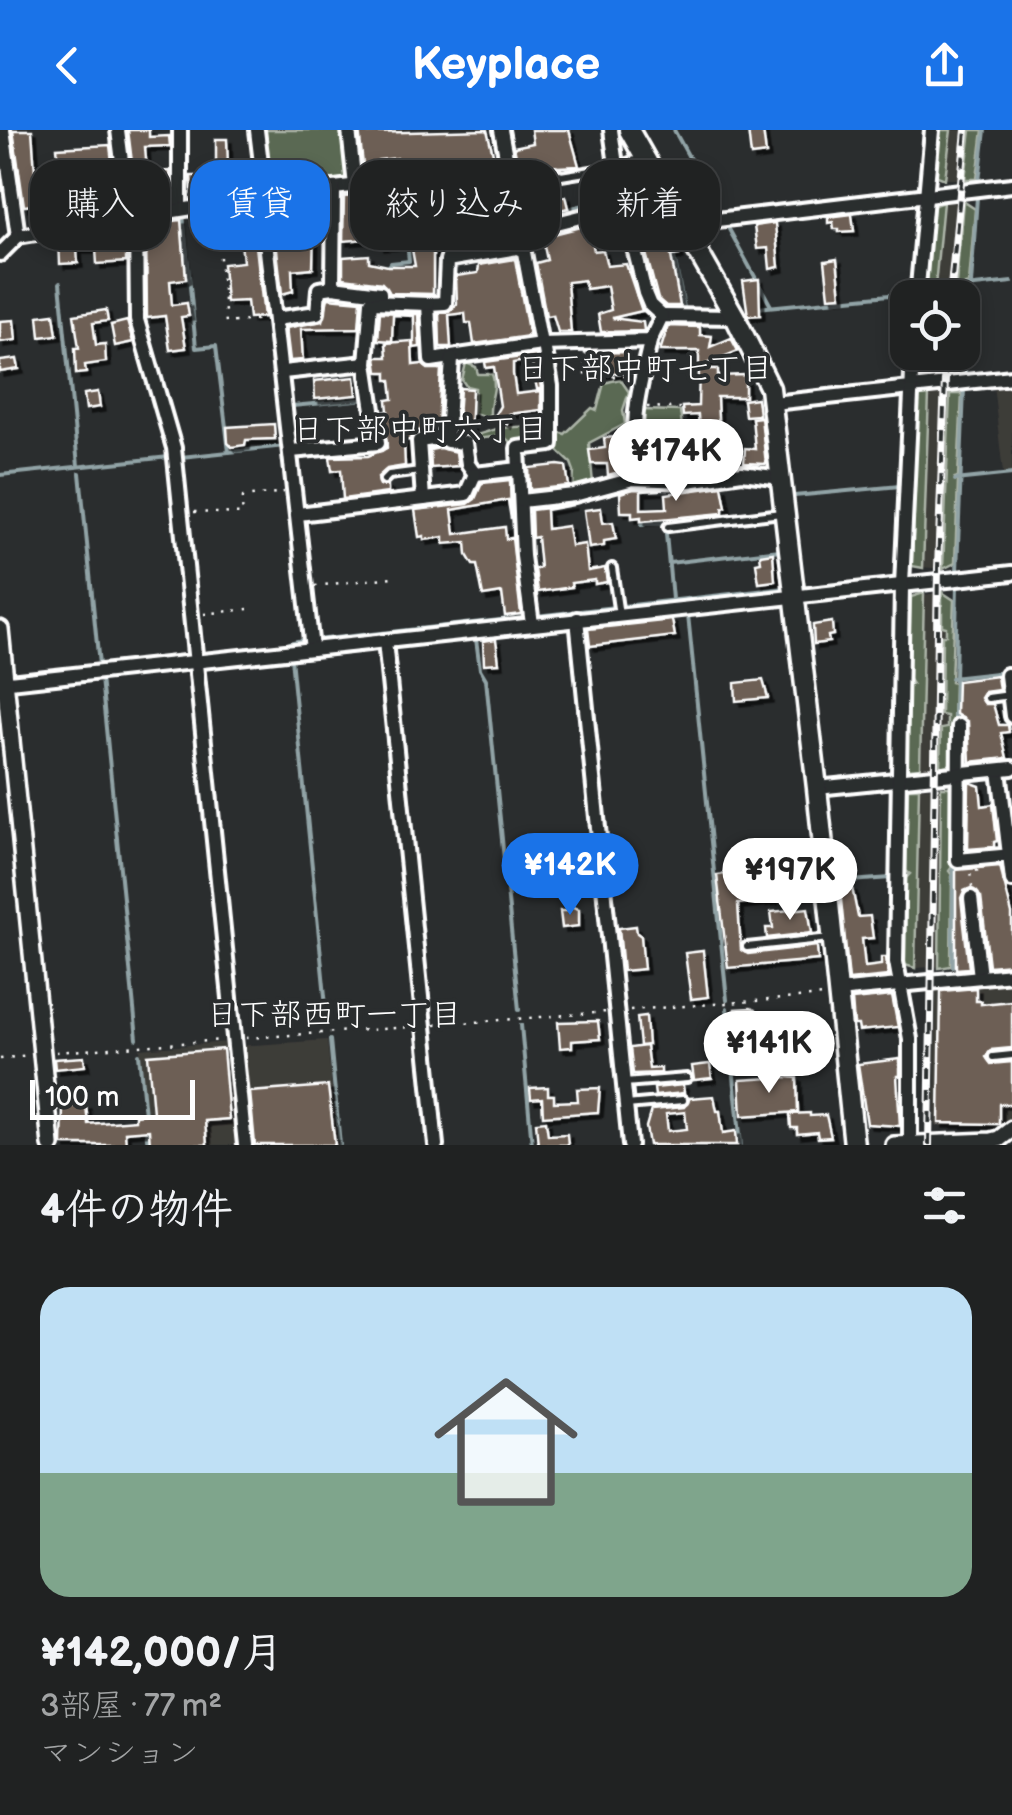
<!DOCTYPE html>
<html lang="ja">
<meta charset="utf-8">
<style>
:root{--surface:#202222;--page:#282a2a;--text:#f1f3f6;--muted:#a2a4a5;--line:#3d3f40;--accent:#1a73e8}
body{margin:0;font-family:"Balsamiq Sans","Klee One",sans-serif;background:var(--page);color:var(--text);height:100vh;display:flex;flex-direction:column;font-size:38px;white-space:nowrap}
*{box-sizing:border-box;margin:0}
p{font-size:32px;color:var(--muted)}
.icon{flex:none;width:55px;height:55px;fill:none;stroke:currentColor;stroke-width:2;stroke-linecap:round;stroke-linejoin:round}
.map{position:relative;height:1015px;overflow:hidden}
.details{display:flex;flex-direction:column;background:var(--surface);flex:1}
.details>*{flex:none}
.banner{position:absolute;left:30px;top:30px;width:952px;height:90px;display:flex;gap:20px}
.tools{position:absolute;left:890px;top:150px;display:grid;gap:20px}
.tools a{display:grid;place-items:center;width:90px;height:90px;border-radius:20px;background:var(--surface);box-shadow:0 5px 15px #0003,0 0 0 2px var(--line);font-size:50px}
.scale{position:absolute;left:30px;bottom:25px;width:165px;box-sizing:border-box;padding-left:10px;border:5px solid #fff;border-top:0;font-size:28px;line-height:35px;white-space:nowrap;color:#fff;-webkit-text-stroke:8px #2a2d2e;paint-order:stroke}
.price{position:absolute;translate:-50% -85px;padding:0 22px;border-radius:35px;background:#fff;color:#222;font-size:32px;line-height:65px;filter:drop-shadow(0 2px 5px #0008)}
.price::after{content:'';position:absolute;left:50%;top:60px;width:30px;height:22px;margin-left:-15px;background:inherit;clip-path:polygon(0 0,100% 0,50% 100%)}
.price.active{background:var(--accent);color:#fff}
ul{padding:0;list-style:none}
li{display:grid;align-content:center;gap:20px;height:530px;padding:0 40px}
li+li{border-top:2px solid var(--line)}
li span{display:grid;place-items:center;height:310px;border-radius:30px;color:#555}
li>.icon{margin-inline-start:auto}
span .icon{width:180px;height:180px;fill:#fffc;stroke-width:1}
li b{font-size:42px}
h2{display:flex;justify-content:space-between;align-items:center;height:120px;padding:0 40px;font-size:42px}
.chip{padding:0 35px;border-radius:30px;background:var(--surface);box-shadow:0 5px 15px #0003,0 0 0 2px var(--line);font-size:35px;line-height:90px}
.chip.active{background:var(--accent);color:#fff}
header{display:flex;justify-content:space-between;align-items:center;height:130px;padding:0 40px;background:var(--accent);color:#fff;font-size:45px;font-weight:800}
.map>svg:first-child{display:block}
.built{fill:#3e3c39}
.green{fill:#5a6952;stroke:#acb4a8;stroke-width:2.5}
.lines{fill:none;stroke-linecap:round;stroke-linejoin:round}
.stream{stroke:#91a3a6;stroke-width:4}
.building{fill:#6d5f54;stroke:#fff;stroke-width:2.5;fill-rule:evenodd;filter:url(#shadow)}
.service-casing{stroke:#fff;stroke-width:14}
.minor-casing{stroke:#fff;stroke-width:20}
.tertiary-casing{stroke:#fff;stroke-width:22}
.secondary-casing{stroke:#fff;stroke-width:25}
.path{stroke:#fff;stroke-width:2.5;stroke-dasharray:2.5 8;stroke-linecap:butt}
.service{stroke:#2a2d2e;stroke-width:6}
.minor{stroke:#2a2d2e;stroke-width:12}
.tertiary{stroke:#2a2d2e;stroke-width:15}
.secondary{stroke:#2a2d2e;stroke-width:18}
.rail-casing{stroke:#fff;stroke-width:8}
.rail{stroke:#2a2d2e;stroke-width:4;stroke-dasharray:11;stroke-linecap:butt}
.labels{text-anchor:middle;stroke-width:8;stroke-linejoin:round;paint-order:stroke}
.neighbourhood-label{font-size:32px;fill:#fff;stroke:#2a2d2e}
</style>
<header><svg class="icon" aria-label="back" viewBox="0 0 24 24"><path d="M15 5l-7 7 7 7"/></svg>Keyplace<svg class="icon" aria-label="share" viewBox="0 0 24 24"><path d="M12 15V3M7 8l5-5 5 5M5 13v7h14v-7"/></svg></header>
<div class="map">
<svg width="1012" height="1015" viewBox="0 0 1012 1015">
<defs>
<filter id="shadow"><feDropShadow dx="4.5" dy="4.5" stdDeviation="0" flood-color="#0009"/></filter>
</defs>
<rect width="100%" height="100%" fill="#2a2d2e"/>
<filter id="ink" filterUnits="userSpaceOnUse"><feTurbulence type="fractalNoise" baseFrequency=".01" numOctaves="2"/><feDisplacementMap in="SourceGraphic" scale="20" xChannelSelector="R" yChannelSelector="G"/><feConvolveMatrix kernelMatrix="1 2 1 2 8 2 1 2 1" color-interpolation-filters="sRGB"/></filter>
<g filter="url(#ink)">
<g class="built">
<polygon points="940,0 983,0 977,49 945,49 935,45"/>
<polygon points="963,71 975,79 969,154 965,155 968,161 963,244 919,246 921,223 962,222 962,168 925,167 929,163 926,157 932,76 940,72"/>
<polygon points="1012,252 1012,342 1003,343 993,254"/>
<polygon points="918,264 962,264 958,347 955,348 958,352 955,433 943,439 912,436"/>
<polygon points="942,462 954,470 951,552 954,553 952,634 907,639 911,467"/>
<polygon points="952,657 952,737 949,741 952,745 951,836 915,838 905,835 906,748 910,744 906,741 908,658"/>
<polygon points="1012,849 1012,990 1007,996 935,996 936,856"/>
<polygon points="327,910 338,1015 250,1015 238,916"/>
<polygon points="228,912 239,1015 150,1015 140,919"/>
</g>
<g class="green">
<polygon points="261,0 346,0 350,49 267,61"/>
<polygon points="940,0 951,0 945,49 935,45"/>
<polygon points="971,0 983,0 977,49 965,49"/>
<polygon points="963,71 975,79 969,154 965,155 968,161 963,244 951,245 952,223 962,222 962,168 955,167"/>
<polygon points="943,72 934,167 925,167 929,163 926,157 932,76"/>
<path d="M466,233l10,4 2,7h14c6,15 -3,25 -2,40l-4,3 -12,-4 1,-25 -9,-2 -4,-6z"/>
<polygon points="620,249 629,262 623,280 625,294 589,313 593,353 573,359 574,341 571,333 555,318 556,301 565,304 592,278 597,280 604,253"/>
<polygon points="918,264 929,264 923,438 912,436"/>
<polygon points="950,264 962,264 958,347 955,348 958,352 955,433 943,439"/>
<polygon points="639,280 680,281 685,320 651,318 640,304"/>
<polygon points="549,295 549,309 514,315 503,306 474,309 474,306 499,298"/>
<polygon points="942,462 954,470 951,552 954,553 952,634 940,637 941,599 947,598 947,586 941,585 942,505 946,505 946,497 942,496"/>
<polygon points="924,463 920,638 907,639 908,554 912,554 908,548 911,467"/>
<polygon points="941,657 952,657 952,737 949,741 952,745 951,836 939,838"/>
<polygon points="908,658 919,658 915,838 905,835 906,748 910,744 906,741"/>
</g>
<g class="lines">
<g class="stream">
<polyline points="674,0 718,80"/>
<polyline points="935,44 939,0"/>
<polyline points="979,51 985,0"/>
<polyline points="397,63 404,91 445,84 450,94 461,97 512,91"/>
<polyline points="625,63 626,66 656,60"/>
<polyline points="665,80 685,183"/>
<polyline points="183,84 196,218 216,216 229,322"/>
<polyline points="524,89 615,68"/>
<polyline points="725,92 771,176"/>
<polyline points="387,139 391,133 409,131 405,92"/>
<polyline points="60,153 78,336"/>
<polyline points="965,157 1012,152"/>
<polyline points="924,168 927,122"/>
<polyline points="757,178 910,163"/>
<polyline points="919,235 920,222"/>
<polyline points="145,240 150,257"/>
<polyline points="965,242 977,67"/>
<polyline points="152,265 168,322"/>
<polyline points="292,276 367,269"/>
<polyline points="181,327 285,316"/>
<polyline points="80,343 99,535"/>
<polyline points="0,345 169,327"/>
<polyline points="955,350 1012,344"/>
<polyline points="794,366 900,356"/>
<polyline points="642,394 665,393 672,469"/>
<polyline points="669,433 780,420"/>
<polyline points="910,435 911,385"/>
<polyline points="957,441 964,258"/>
<polyline points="623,476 783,458"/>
<polyline points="688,485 727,870"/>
<polyline points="536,486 615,477"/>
<polyline points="476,509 480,539 486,549 519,880"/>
<polyline points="316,510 527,487"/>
<polyline points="289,513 306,509"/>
<polyline points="291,528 328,896"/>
<polyline points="101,548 137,909"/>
<polyline points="951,548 1006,542"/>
<polyline points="954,597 957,454"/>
<polyline points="905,638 909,468"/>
<polyline points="836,752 891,748"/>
<polyline points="903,833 905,658"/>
<polyline points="953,836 953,731"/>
<polyline points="727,878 741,1015"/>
<polyline points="521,895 532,1015"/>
<polyline points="330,910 340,1015"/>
<polyline points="139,924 145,985"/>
<polyline points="146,1000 148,1015"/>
</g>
</g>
<g class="building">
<polygon points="13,0 32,0 35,42 60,41 57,18 110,15 112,32 74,37 69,44 76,51 106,47 113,81 85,81 84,69 24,76"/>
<polygon points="128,0 149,0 149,7 169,6 170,16 145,17 147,42 170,41 170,50 162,50 159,55 161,73 138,76 136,67 144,66 142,48 134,49"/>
<polygon points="359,0 369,0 369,3 487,0 494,28 401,40 397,28 378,30 379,42 364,44"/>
<polygon points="531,0 569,0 579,36 537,38 535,44 543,69 526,73 514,17 533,13"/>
<polygon points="748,0 763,0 766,24 751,26"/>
<polygon points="216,9 227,9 228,35 216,35"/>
<polygon points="191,46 205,46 205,53 253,52 254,58 192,64"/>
<polygon points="494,49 494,51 500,50 508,90 451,93 448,66 434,67 433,56"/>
<polygon points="372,64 372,68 356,70 358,86 394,85 393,115 380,116 379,108 343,111 344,67"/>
<polygon points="566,66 569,78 540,84 538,72"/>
<polygon points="320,71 322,99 314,100 313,138 292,140 293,161 282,164 272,76 281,75 283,87 300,85 300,73"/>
<polygon points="252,80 264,187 249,188 247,171 226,172 223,134 243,132 238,83"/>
<polygon points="659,84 664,117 677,117 679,125 671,126 680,176 666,176 658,169 641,104 639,93 645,92 644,86"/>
<polygon points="852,84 854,101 839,102 839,99 834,99 833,92 828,93 828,87"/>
<polygon points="433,89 433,164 390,163 382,153 343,148 343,127 369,125 369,132 388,136 415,136 409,102 423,100 422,90"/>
<polygon points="181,90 186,149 170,151 172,175 187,173 189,186 181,187 186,218 170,220 165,186 147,188 146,96 150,95 150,100 167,98 166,92"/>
<polygon points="775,93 779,137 770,139 768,118 757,119 754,96"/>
<polygon points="589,95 594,121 603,120 607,136 626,134 642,181 612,188 643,192 644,201 601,202 598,184 611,180 607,156 586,159 584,150 567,152 571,202 558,202 553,185 546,186 536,133 547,130 542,107"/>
<polygon points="116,100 117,103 126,102 126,132 97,134 96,119 77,119 78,133 60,134 59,109"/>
<polygon points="515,129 529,206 474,214 471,193 466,193 465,183 449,185 451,217 440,217 439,183 449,182 457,174 456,146 478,143 479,135"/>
<polygon points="837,129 841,166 829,167 825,131"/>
<polygon points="759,149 760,185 748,186 743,151"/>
<polygon points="328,168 361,171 359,198 301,199 303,230 290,231 286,198 323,191"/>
<polygon points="106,180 108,191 93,193 96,215 105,214 106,232 85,235 86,243 76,244 75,218 79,218 74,185"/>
<polygon points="380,182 418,184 420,217 414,218 414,186 393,185 392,211 378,210"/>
<polygon points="54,184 57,205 40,207 38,186"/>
<polygon points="14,190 16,210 0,212 0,191"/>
<polygon points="127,191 133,212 115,216 111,195"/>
<polygon points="668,196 700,197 700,205 712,206 710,217 731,208 738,221 699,237 699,221 660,221"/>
<polygon points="412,211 413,235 422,234 428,239 441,239 438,298 417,301 409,310 404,311 405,336 387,339 378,347 380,355 388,356 388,363 343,369 341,340 332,341 330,327 368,326 387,318 383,282 388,281 387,270 393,269 391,250 387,250 387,242 378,242 376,227 387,227 386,213"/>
<polygon points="625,222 625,232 635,232 633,243 589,243 589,223"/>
<polygon points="536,225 541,259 537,259 531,230 513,233 513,244 516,264 541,261 541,280 509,284 507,294 494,286 500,276 494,237 486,238 485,232"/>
<polygon points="17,229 19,239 0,242 0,231"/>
<polygon points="699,239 718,239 718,246 745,245 745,267 717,267 719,310 700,310 698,285 683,286 682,277 698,276"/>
<polygon points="355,247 357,265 315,269 314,251"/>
<polygon points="460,258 472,259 470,304 457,302"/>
<polygon points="98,262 100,277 86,279 84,264"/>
<polygon points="757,268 759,285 745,286 743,270"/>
<polygon points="761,287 766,334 744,333 745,318 755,319 752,288"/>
<polygon points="274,294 275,309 246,310 245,315 232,317 228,313 227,297"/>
<polygon points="617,307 623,341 608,345 607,334 591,334 589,320 605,318 604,308"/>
<polygon points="706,311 707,336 719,336 688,341 687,312"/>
<polygon points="440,318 456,322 458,336 431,338 430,320"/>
<polygon points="558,335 566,336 569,356 530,360 529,338"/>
<polygon points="510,350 511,389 508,370 452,380 455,404 505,397 506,409 512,408 521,484 505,486 502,463 483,466 477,435 473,435 467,425 466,412 444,414 444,407 424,410 424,406 419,407 415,380 468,374 475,369 482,353"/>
<polygon points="722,356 726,377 723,378 723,383 641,391 641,387 632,388 632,382 621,382 620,363 634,359 660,360 641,361 641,379 667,378 666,364"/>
<polygon points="573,375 546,380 547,399 568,396 571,416 585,414 588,441 605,438 607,452 595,454 595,450 571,453 572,457 538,462 535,439 540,438 537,407 532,408 531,380"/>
<polygon points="601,378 603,393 613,392 616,409 604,411 604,416 589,418 584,380"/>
<polygon points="773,423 775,451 759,453 756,433 761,432 760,425"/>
<polygon points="672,490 675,506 590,516 588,499"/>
<polygon points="832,492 833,505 828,506 829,512 814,514 813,495"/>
<polygon points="496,509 499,533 484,534 483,511"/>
<polygon points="997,546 999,560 985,562 981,568 985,574 993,574 999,595 1008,595 1009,602 1001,603 1007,628 970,632 968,592 956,584 957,551"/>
<polygon points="763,550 768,568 736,571 735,553"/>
<polygon points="969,652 980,656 982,676 993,674 997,711 994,712 994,717 968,719"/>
<polygon points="1000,736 1012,784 1012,834 989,836 981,767 971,758 964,761 961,768 969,838 956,839 956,740"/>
<polygon points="773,738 774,747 813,744 814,753 772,760 773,770 738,774 741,820 748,824 817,816 818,830 728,838 717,745"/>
<polygon points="852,758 858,787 870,786 873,808 862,809 865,837 881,835 881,827 886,827 888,846 849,850 840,760"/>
<polygon points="570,776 579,779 579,796 562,798 560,781 567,781"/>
<polygon points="808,778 812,803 767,808 766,798 773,798 771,782"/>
<polygon points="636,796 637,803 641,806 644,839 623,841 619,798"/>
<polygon points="703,821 708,867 691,869 685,823"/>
<polygon points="976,858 976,871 981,871 981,874 1012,871 1012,918 991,920 986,927 991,934 1012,932 1012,974 999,974 999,994 939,993 941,861"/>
<polygon points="892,866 898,897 859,901 858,895 854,895 852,870"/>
<polygon points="751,878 755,880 756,892 736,893 735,879"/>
<polygon points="646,886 648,915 640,916 637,887"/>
<polygon points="598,891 600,909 572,911 572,917 560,918 558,892"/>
<polygon points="646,916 649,939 661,938 661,943 633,944 630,918"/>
<polygon points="223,919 229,989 205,991 207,1015 150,1015 149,1000 125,1002 126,1015 62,1015 63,977 86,975 88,994 135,990 135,985 153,983 148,925"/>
<polygon points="84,927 85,936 55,939 54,929"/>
<polygon points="900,929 900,946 897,946 900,996 867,994 858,934"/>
<polygon points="710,934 712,948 694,950 692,936"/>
<polygon points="787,947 797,948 798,982 742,986 740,950"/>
<polygon points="683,955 684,963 655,966 654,958"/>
<polygon points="328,956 335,1015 255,1015 250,962"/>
<polygon points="548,957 548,965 554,965 554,972 578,971 577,959 600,958 598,982 543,986 542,968 531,969 530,958"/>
<path d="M714,966l3,15h3l3,22 13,-2 1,14h-88l-3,-18 5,-17 33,-3 6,-9zM685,982l2,17 -19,2 -2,-17z"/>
<polygon points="810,983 810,986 826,985 831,1007 818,1008 817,1002 797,1004 797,998 791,998 790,984"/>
<polygon points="546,991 548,1005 567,1004 568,1015 538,1015 536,992"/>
</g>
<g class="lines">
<defs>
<g id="service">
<polyline points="542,43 555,42 561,46 616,37 643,27"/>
<polyline points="76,44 123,38"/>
<polyline points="384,350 389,345 420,341"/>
<polyline points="668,397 781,383"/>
<polyline points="612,438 619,485"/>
<polyline points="988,568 1010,565"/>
<polyline points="747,817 830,808"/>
<polyline points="993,927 1012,925"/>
<polyline points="624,953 687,948"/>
<polyline points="626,975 683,970"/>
</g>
<g id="minor">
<polyline points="3,0 18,106"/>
<polyline points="118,0 129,87"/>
<polyline points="180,0 180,79"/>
<polyline points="257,0 265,67"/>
<polyline points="349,0 355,56"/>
<polyline points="501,0 523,117 447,130 445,173 428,174 431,230 541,214 650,211 662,186 735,187"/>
<polyline points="611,0 622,77"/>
<polyline points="261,67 312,519"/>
<polyline points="624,76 645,163 650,175 662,186"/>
<polyline points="136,86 137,190 174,318 245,1015"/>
<polyline points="683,94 1012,55"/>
<polyline points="521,102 624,76 668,69"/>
<polyline points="523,117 541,214"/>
<polyline points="0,124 18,106 261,67 506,37"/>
<polyline points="333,157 334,58"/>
<polyline points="917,168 932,0"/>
<polyline points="275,189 317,183 319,159 333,157 380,163 380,172"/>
<polyline points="283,242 366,233"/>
<polyline points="773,273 1012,247"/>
<polyline points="447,307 452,229"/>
<polyline points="291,321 378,313 366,233 371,172 428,174"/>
<polyline points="519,339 518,318 551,314 551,256 544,214"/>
<path d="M645,349l3,-41 -10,-1c-9,-18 8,-73 12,-96"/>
<polyline points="423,369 419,311 447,307 447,311 465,313 468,334 475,344 519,339 523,426 532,494"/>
<polyline points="521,371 574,365 633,349 688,351 742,343 781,348"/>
<polyline points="298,384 466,364 475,344"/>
<polyline points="577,489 630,1015"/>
<polyline points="385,511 436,1015"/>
<polyline points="1007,545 1012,586"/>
<polyline points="0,553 1012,443"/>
<polyline points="959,596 958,730 1012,725"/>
<polyline points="999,640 1012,750"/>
<polyline points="817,658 1012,638"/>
<polyline points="971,768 980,847"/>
<polyline points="837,861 1012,844"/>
<polyline points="910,1015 910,909 896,832 902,455 913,222"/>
</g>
<g id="tertiary">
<polyline points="0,499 51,1015"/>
<polyline points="894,1015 991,1011 999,1009 1012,999"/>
</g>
<polyline id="secondary" points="629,0 735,187 770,258 817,658 854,1015"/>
</defs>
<use href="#service" class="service-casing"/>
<use href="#minor" class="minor-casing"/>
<use href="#tertiary" class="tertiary-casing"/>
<use href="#secondary" class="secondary-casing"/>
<g class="path">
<polyline points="216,85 226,193 264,189"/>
<polyline points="446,110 510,103"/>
<polyline points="585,222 585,247 628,246"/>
<polyline points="647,277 680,278"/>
<polyline points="194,382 242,384 243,367 284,362"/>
<polyline points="315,456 393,447"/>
<polyline points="204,484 248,479"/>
<polyline points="972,757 970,742 980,740"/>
<polyline points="630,880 826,866"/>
<polyline points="435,895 607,882"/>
<polyline points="246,908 412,897"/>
<polyline points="56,922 223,910"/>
<polyline points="0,929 28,925"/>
</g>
<use href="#service" class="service"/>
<use href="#minor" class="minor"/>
<use href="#tertiary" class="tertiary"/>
<use href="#secondary" class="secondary"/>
<defs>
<g id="rail">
<polyline points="950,168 966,0"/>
<polyline points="929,1015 938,438 946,222"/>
</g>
</defs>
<use href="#rail" class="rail-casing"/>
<use href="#rail" class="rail"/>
</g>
</g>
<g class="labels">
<g class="neighbourhood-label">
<text x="645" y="249">日下部中町七丁目</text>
<text x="420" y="310">日下部中町六丁目</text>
<text x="334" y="895">日下部西町一丁目</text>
</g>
</g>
</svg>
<div class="tools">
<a><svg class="icon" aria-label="locate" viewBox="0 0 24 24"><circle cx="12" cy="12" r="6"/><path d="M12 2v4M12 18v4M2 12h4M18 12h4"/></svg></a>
</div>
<div class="scale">100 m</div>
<b class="price" style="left:676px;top:374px">¥174K</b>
<b class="price active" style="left:570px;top:788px">¥142K</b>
<b class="price" style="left:790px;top:793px">¥197K</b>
<b class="price" style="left:769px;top:966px">¥141K</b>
<div class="banner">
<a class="chip">購入</a>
<a class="chip active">賃貸</a>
<a class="chip">絞り込み</a>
<a class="chip">新着</a>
</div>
</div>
<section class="details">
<h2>4件の物件<svg class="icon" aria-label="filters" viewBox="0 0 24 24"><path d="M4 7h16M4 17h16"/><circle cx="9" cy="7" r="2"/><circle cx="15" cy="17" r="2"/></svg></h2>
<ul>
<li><span style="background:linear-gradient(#bfe0f5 60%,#7fa58c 0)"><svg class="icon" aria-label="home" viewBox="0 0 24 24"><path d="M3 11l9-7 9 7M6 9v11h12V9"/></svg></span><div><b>¥142,000/月</b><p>3部屋 · 77 m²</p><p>マンション</p></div></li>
</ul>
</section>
